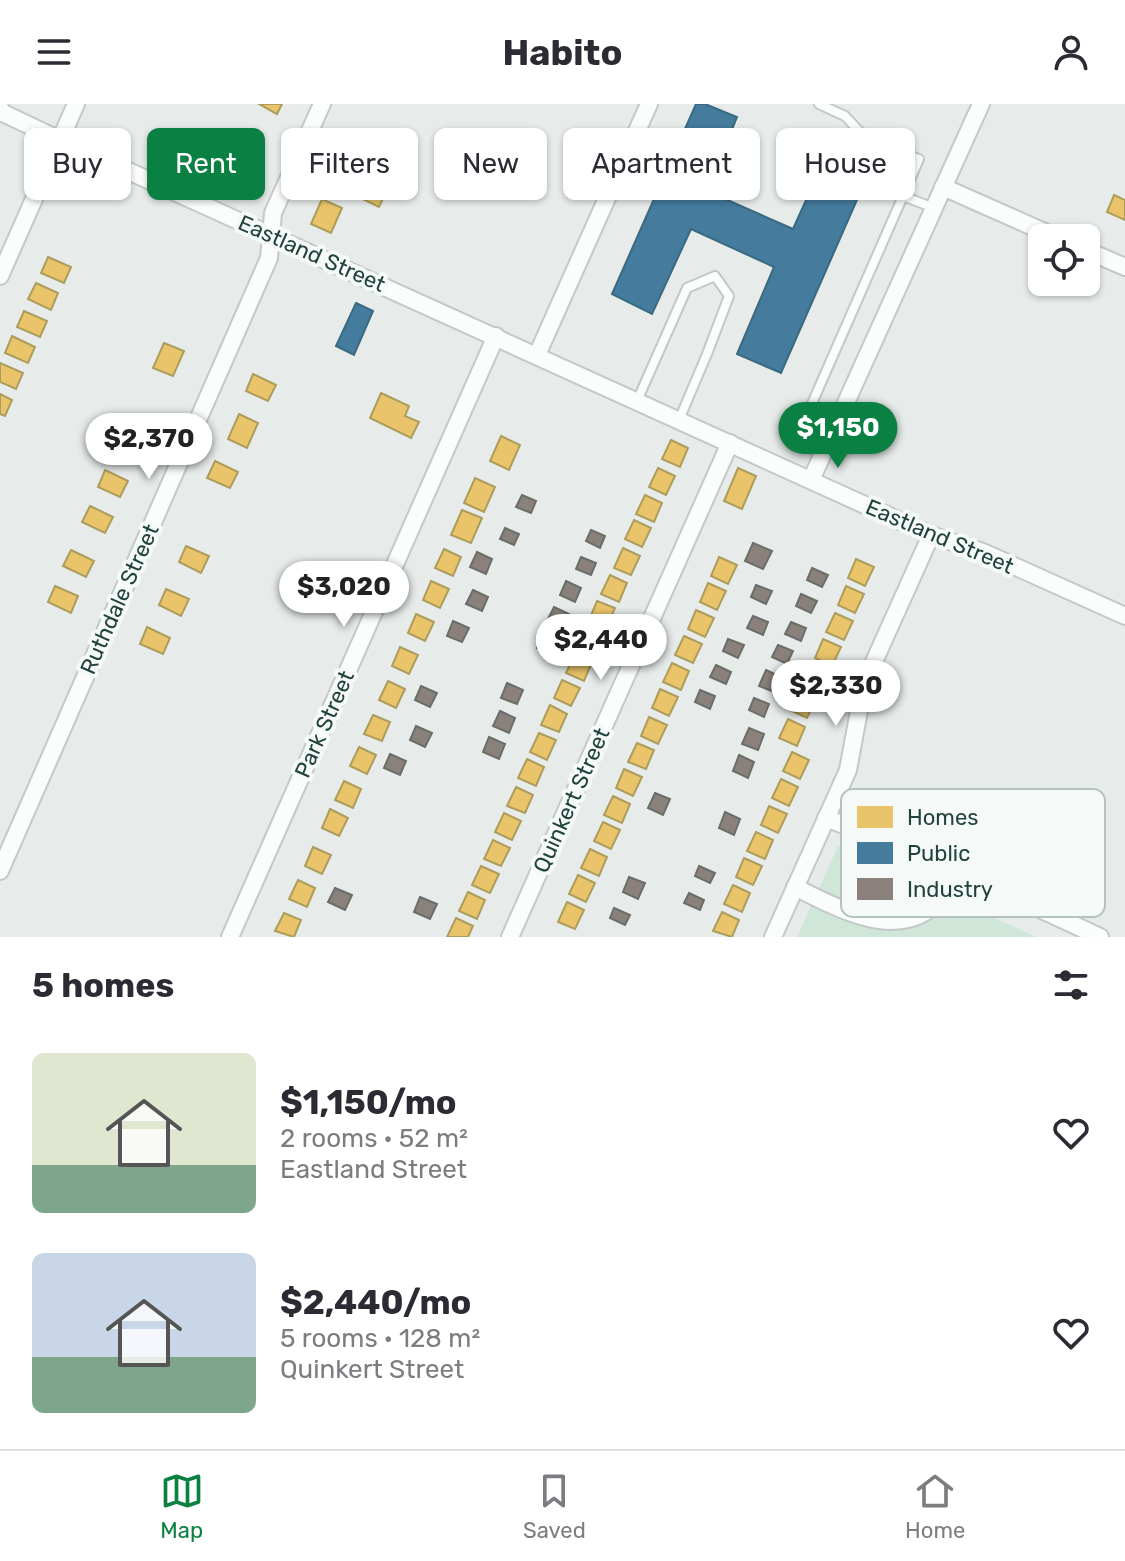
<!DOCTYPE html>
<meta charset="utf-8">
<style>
:root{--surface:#fff;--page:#f2f2f3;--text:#2b2b33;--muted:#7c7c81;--line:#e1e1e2;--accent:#0b8043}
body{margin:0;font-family:Rubik,sans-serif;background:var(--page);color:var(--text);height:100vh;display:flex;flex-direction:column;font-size:30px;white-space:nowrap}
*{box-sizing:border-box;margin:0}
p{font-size:26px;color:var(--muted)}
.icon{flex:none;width:44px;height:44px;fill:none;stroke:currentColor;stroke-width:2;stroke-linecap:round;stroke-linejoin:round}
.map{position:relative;height:833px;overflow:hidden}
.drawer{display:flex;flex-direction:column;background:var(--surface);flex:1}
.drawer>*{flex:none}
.guide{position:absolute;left:24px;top:24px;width:1078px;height:72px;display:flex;gap:16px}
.fabs{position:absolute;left:1028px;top:120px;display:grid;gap:16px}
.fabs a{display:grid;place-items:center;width:72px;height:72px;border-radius:12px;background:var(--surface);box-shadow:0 2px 6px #0004;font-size:40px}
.price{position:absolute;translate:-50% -68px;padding:0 18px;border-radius:28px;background:#fff;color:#222;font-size:26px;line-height:52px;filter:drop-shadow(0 2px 4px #0008)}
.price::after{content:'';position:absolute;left:50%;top:48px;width:24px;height:18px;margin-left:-12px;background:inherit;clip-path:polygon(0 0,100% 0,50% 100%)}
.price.on{background:var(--accent);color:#fff}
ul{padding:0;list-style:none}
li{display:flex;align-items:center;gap:24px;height:200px;padding:0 32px}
li span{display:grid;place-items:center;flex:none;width:224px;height:160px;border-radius:12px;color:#555}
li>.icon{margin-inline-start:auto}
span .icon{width:96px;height:96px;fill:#fffc;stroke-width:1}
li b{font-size:34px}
h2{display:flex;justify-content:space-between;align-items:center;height:96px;padding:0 32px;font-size:34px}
.tag{padding:0 28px;border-radius:12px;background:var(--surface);box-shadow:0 2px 6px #0004;font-size:28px;line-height:72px}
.tag.on{background:var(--accent);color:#fff}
header{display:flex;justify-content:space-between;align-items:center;height:104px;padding:0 32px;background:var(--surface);font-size:36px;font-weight:700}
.dock{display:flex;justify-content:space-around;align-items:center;height:112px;border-top:2px solid var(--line);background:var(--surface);font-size:22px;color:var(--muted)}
.dock a{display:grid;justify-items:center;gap:4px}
.dock .on{color:var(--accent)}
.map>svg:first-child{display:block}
.green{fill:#cfe6d8}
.homes{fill:#e9c46a;stroke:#ad9d5c;stroke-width:2}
.public{fill:#457b9d;stroke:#3a6a80;stroke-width:2}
.industry{fill:#8a817c;stroke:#6a6e69;stroke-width:2}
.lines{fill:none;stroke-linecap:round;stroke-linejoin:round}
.service-casing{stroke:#c4c9c7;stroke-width:12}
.minor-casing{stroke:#c4c9c7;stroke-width:20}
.service{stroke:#fbfcfc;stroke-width:8}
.minor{stroke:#fbfcfc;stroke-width:16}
.labels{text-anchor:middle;stroke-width:8;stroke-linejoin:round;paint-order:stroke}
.street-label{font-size:22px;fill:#21423d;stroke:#f5faf8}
.key{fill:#f5faf8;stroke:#b5c3c0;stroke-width:2}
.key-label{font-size:22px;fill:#21423d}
</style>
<header><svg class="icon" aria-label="menu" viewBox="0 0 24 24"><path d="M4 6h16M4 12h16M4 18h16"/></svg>Habito<svg class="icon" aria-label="person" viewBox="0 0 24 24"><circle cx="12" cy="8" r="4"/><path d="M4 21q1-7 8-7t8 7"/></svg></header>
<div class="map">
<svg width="1125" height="833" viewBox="0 0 1125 833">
<rect width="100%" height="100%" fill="#e7ecea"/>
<polygon class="green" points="838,742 1036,833 797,833"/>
<g class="homes">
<polygon points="259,0 282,0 277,10"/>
<polygon points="359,71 388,84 379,103 350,89"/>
<polygon points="1114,91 1125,96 1125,116 1107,108"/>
<polygon points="322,95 342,104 331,129 311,120"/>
<polygon points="48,153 71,163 64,179 41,169"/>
<polygon points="36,179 58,189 51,206 28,195"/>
<polygon points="24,207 47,217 40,233 17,223"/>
<polygon points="12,232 35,243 28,259 5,249"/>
<polygon points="164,239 184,247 173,272 153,264"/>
<polygon points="0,259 23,269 16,285 0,278"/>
<polygon points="253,270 276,281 268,297 246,287"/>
<polygon points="381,289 409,302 405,312 419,318 411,334 370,314"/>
<polygon points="0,290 12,296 5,312 0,310"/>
<polygon points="239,310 258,319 247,344 228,335"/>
<polygon points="123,325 146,335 138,351 116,341"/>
<polygon points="501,332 520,341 509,366 490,357"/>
<polygon points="671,336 688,344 680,363 662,355"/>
<polygon points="215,357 238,368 230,384 207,374"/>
<polygon points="658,364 675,372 666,391 649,383"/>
<polygon points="738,364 756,372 742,405 724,397"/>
<polygon points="105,366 128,377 120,393 98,383"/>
<polygon points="475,374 495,383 484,408 464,399"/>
<polygon points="645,391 662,399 654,418 636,410"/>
<polygon points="90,402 113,413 105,429 82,418"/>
<polygon points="462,406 482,414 471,439 451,431"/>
<polygon points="634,416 651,424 642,443 625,435"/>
<polygon points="186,442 209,452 201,469 179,458"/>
<polygon points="623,444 640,452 631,471 614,464"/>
<polygon points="444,445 461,453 453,472 435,464"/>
<polygon points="71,446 94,457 86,473 63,462"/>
<polygon points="719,453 737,461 728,480 711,472"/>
<polygon points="856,455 874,463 865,482 848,474"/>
<polygon points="610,471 627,479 619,498 601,490"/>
<polygon points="431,477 449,485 440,504 423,496"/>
<polygon points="708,479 726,487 717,506 700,498"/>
<polygon points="55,482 78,492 71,509 48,498"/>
<polygon points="846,482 864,490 855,509 838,501"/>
<polygon points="166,485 189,495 181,512 159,501"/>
<polygon points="597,497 615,504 606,524 589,516"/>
<polygon points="696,506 714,514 705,533 688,525"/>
<polygon points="835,509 853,517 844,536 826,528"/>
<polygon points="416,510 434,518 425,537 408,529"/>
<polygon points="147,523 170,534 163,550 140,540"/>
<polygon points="585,523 603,531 594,550 577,542"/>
<polygon points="684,532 702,540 693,559 675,551"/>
<polygon points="823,535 841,543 832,562 815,554"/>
<polygon points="400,543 418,551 409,570 392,562"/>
<polygon points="575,550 592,558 584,577 566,569"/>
<polygon points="672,559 689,567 681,586 663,578"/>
<polygon points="811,561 828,569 819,588 802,580"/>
<polygon points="562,576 580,584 571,602 554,594"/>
<polygon points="388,577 405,585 396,604 379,596"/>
<polygon points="660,585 678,593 669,612 652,604"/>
<polygon points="799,587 816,595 807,614 790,606"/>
<polygon points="550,601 567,610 559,628 541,621"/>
<polygon points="373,611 390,618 382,637 364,630"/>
<polygon points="649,613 667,621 658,640 641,632"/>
<polygon points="788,615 805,623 797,642 779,634"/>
<polygon points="539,629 556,636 547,656 530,648"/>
<polygon points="637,639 654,646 646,665 628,658"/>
<polygon points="359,643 376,651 367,670 350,662"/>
<polygon points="792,648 809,656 800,675 783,667"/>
<polygon points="527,655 544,663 536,682 518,674"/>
<polygon points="624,665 642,673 633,692 616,684"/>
<polygon points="781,675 798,683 789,702 772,694"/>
<polygon points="344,677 361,685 353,704 335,696"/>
<polygon points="516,683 533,691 525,709 507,702"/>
<polygon points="613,692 630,700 622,719 604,711"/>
<polygon points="769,702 787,710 778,729 761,721"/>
<polygon points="330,705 348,714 339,732 322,724"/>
<polygon points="504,709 521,717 512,736 495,728"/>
<polygon points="603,718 620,726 611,745 594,737"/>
<polygon points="756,728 773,736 765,755 747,747"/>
<polygon points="493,736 510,744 501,762 484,755"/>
<polygon points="313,743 331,751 322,770 305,762"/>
<polygon points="590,745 607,753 599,772 581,764"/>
<polygon points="744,754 762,762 753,781 736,773"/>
<polygon points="481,762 499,770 490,789 472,781"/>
<polygon points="578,771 595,779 586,798 569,790"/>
<polygon points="298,776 315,784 307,803 289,795"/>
<polygon points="733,781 750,789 742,808 724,800"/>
<polygon points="468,788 485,796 477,815 459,807"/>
<polygon points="567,798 584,806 575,825 558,818"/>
<polygon points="722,808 739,816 732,833 713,827"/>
<polygon points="284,809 301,816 294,833 275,827"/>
<polygon points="456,814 473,822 468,833 447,833"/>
</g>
<g class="public">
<polygon points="696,0 705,0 737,13 707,87 793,125 825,54 867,73 781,269 737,250 774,163 691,125 652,210 612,190"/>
<polygon points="356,199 373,207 354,251 336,242"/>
</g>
<g class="industry">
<polygon points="522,391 536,397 531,409 516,403"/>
<polygon points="505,424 519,430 514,441 500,435"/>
<polygon points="591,426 605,432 600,444 586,437"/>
<polygon points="753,439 772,447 763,465 745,457"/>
<polygon points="477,448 492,455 486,470 470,463"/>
<polygon points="581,453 596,459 591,471 576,465"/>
<polygon points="812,464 828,471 822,483 807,476"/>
<polygon points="566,477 581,484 575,498 560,491"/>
<polygon points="756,481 772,487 766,500 751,493"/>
<polygon points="473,486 488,493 482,507 466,500"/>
<polygon points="801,490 817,497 811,509 796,502"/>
<polygon points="554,503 569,510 564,522 548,515"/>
<polygon points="753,512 768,518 763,531 747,524"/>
<polygon points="453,517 469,524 462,538 447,532"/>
<polygon points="791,518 806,524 801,537 785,530"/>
<polygon points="543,530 558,537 552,551 537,544"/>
<polygon points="728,535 744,541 738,554 723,547"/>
<polygon points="778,541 793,547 787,560 772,553"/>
<polygon points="716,561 731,568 726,580 710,573"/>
<polygon points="766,566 781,573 774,588 759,582"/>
<polygon points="507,579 523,586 517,600 501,594"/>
<polygon points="421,582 437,589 430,603 415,596"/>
<polygon points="700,586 715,592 710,605 695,598"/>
<polygon points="754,594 769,600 764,613 749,606"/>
<polygon points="500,607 515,614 509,629 493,622"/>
<polygon points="416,622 432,629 425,643 410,636"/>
<polygon points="749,624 764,630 758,646 742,640"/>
<polygon points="489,633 505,640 499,655 483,648"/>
<polygon points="390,650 406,657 400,671 384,664"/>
<polygon points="739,651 754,658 748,674 733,667"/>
<polygon points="655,689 670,695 663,711 648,704"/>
<polygon points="725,708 740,715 734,731 719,724"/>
<polygon points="699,762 715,769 710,779 695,772"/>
<polygon points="629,773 645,779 638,795 623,788"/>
<polygon points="335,784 352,791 345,806 328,798"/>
<polygon points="689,789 704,796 700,806 684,799"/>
<polygon points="420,793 437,800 430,815 414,808"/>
<polygon points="614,804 630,811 625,821 610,814"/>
</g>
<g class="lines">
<defs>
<g id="service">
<polyline points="819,0 845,12 859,27 885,43 919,55 903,92 934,104"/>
<polyline points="637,297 687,184 715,172 729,192 707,250 679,316"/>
<polyline points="837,317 810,304 903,92"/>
</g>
<g id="minor">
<polyline points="0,4 3,9 60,36 931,431 983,448 1125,512"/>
<polyline points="943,83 1058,134"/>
<polyline points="1086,146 1125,163"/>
<polyline points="0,172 76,0"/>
<polyline points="537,251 649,0"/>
<polyline points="811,376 981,0"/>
<polyline points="826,714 954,765 1100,833"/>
<polyline points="0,767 269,154 273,109 322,0"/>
<path d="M795,783c38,19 92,50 132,24 11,-10 19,-29 27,-42"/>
<polyline points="230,833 496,232"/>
<polyline points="510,833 730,339"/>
<polyline points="773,833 848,666 864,580 931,431"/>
</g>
</defs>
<use href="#service" class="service-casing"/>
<use href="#minor" class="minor-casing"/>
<use href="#service" class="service"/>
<use href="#minor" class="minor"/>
</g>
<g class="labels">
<g class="street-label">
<text transform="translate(312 149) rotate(24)" y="8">Eastland Street</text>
<text transform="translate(940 432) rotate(23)" y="8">Eastland Street</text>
<text transform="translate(119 495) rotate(-66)" y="8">Ruthdale Street</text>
<text transform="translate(324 620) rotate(-66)" y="8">Park Street</text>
<text transform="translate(571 696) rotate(-66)" y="8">Quinkert Street</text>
</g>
</g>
<rect x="841" y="685" width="264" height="128" rx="12" class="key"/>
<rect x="857" y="702" width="36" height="22" fill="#e9c46a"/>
<rect x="857" y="738" width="36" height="22" fill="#457b9d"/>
<rect x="857" y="774" width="36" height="22" fill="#8a817c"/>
<g class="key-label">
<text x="907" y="721">Homes</text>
<text x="907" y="757">Public</text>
<text x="907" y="793">Industry</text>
</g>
</svg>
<div class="fabs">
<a><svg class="icon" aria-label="locate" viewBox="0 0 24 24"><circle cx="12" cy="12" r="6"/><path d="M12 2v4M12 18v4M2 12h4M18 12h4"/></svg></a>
</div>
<b class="price on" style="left:838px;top:366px">$1,150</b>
<b class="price" style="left:149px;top:377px">$2,370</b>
<b class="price" style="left:344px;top:525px">$3,020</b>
<b class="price" style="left:601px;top:578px">$2,440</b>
<b class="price" style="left:836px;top:624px">$2,330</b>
<div class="guide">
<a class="tag">Buy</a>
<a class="tag on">Rent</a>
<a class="tag">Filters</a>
<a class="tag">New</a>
<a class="tag">Apartment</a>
<a class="tag">House</a>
</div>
</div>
<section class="drawer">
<h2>5 homes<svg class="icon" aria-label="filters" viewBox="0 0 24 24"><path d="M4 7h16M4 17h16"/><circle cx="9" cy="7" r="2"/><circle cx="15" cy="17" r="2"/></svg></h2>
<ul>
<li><span style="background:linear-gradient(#dfe7d0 70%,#7fa58c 0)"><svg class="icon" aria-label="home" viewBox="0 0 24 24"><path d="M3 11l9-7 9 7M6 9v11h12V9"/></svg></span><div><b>$1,150/mo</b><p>2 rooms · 52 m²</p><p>Eastland Street</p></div><svg class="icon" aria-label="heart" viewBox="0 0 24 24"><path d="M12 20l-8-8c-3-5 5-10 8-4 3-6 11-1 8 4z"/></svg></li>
<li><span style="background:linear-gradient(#c9d6e8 65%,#7fa58c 0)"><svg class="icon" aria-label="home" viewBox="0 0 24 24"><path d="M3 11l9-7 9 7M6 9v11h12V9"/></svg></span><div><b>$2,440/mo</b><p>5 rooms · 128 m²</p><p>Quinkert Street</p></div><svg class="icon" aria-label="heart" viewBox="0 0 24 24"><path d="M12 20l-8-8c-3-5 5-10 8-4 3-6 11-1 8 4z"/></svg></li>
</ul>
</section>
<nav class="dock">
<a class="on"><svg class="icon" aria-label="map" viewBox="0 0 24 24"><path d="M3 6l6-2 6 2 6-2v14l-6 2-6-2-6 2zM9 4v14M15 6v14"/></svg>Map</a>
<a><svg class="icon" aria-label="saved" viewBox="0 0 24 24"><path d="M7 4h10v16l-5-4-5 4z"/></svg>Saved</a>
<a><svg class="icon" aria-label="home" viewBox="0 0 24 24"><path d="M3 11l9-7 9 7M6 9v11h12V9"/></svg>Home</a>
</nav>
